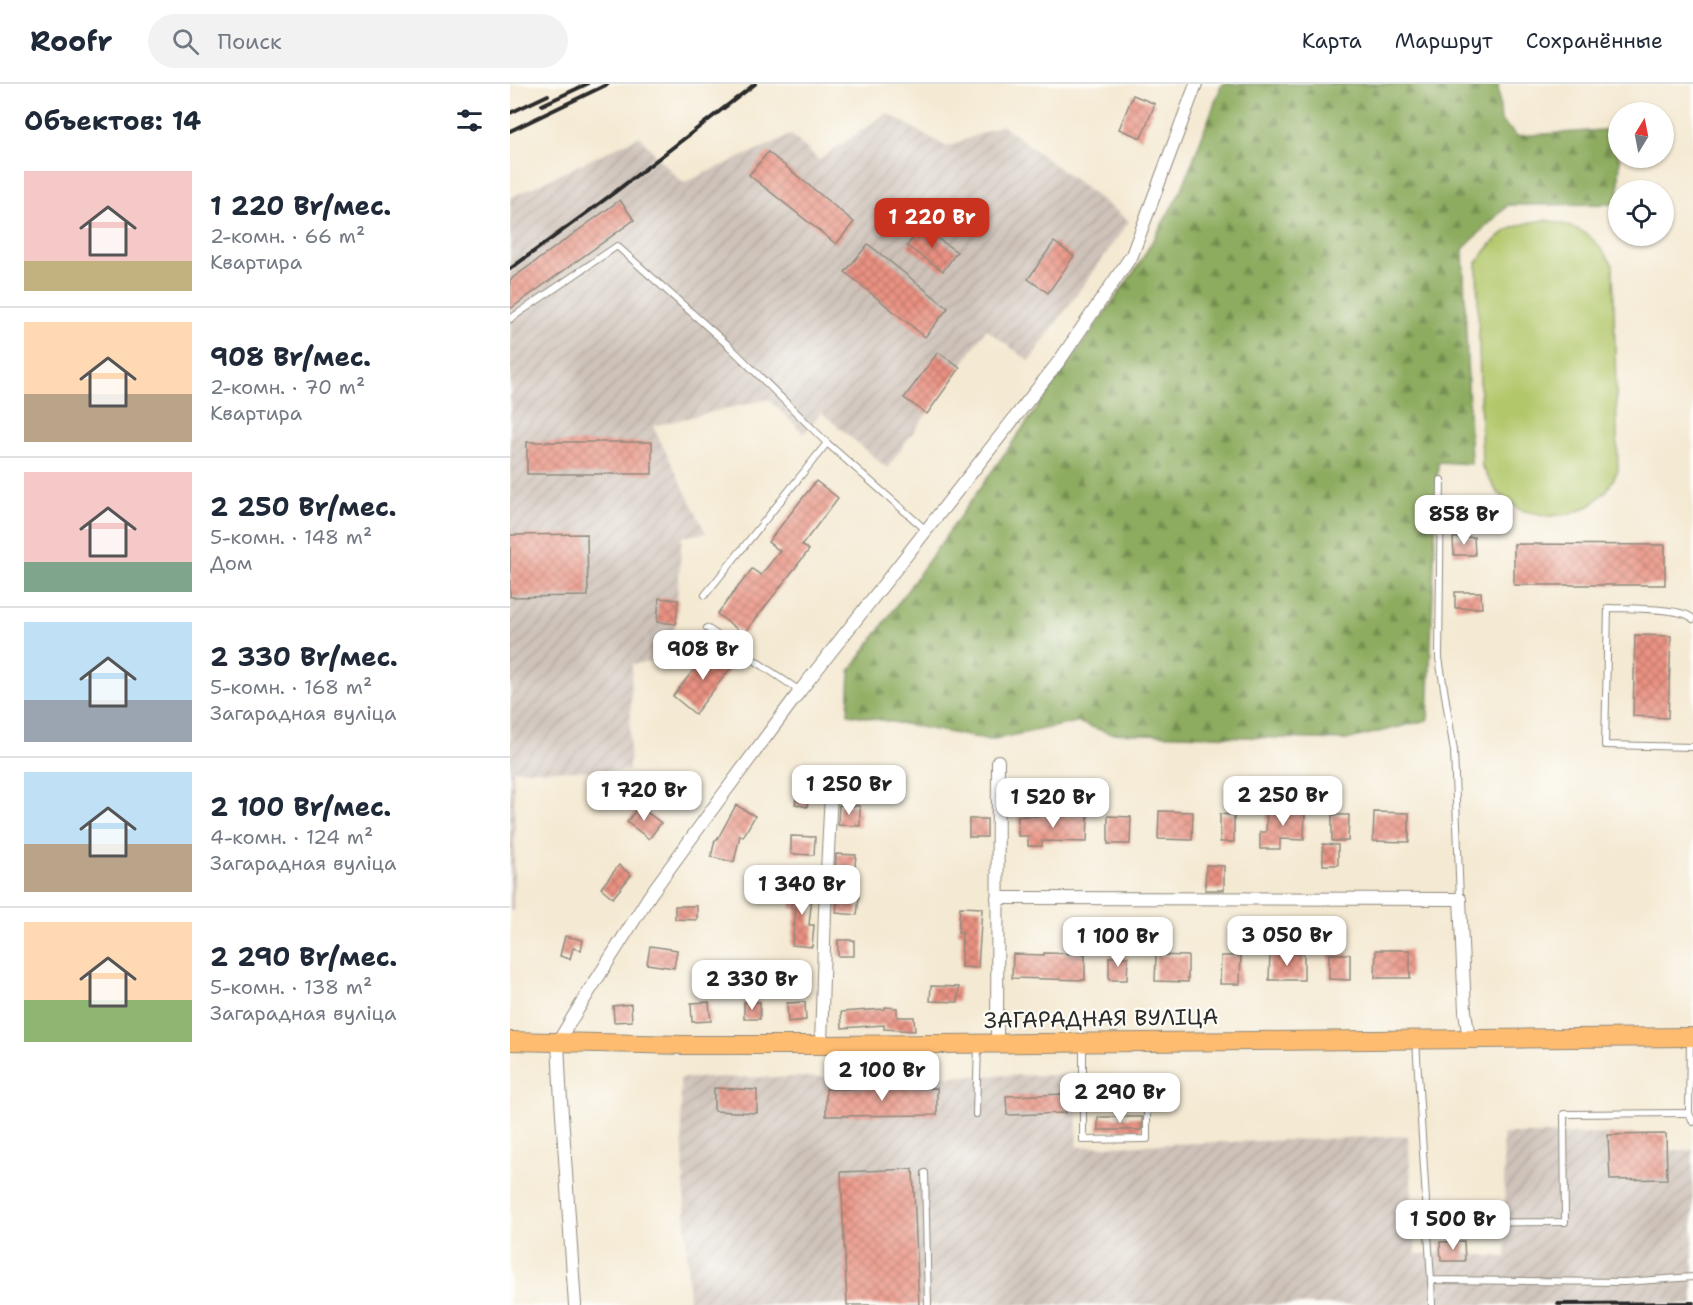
<!DOCTYPE html>
<html lang="ru">
<meta charset="utf-8">
<style>
:root{--surface:#fff;--page:#f2f2f3;--text:#1f2937;--muted:#747a83;--line:#e0e1e3;--accent:#c8321e}
body{margin:0;font-family:"Shantell Sans",sans-serif;background:var(--page);color:var(--text);height:100vh;display:flex;flex-direction:column;font-size:22px;white-space:nowrap}
*{box-sizing:border-box;margin:0}
p{font-size:20px;color:var(--muted)}
.icon{flex:none;width:33px;height:33px;fill:none;stroke:currentColor;stroke-width:2;stroke-linecap:round;stroke-linejoin:round}
.map{position:relative;flex:1;overflow:hidden}
.drawer{display:flex;flex-direction:column;background:var(--surface);width:510px}
.drawer>*{flex:none}
.needle{width:39px;rotate:10deg}
.fabs{position:absolute;left:1098px;top:18px;display:grid;gap:12px}
.fabs a{display:grid;place-items:center;width:66px;height:66px;border-radius:50%;background:var(--surface);box-shadow:0 2px 4px #0004;font-size:30px}
.price{position:absolute;translate:-50% -51px;padding:0 14px;border-radius:12px;background:#fff;color:#222;font-size:20px;line-height:39px;filter:drop-shadow(0 2px 3px #0008)}
.price::after{content:'';position:absolute;left:50%;top:36px;width:18px;height:14px;margin-left:-9px;background:inherit;clip-path:polygon(0 0,100% 0,50% 100%)}
.price.on{background:var(--accent);color:#fff}
ul{padding:0;list-style:none}
li{display:flex;align-items:center;gap:18px;height:150px;padding:0 24px}
li+li{border-top:2px solid var(--line)}
li span{display:grid;place-items:center;flex:none;width:168px;height:120px;border-radius:0px;color:#555}
li>.icon{margin-inline-start:auto}
span .icon{width:72px;height:72px;fill:#fffc;stroke-width:1}
li b{font-size:26px}
h2{display:flex;justify-content:space-between;align-items:center;height:72px;padding:0 24px;font-size:26px}
header{display:flex;align-items:center;gap:36px;box-sizing:border-box;height:84px;padding:0 30px;background:var(--surface);border-bottom:2px solid var(--line)}
header strong{font-size:28px}
nav{display:flex;gap:33px;margin-inline-start:auto;font-size:21px}
.search{width:420px;height:54px;background:var(--page);display:flex;align-items:center;gap:15px;box-sizing:border-box;padding:0 21px;border-radius:33px;color:var(--muted);font-size:22px}
main{display:flex;flex:1;min-height:0}
.map>svg:first-child{display:block}
.industrial{fill:url(#industrial-furrows)}
.grass{fill:#b2c76b;stroke:#6e794b;stroke-width:1.5}
.forest{fill:url(#forest-firs);stroke:#5c6c45;stroke-width:1.5}
.building{fill:url(#building-cross-hatch)}
.lines{fill:none;stroke-linecap:round;stroke-linejoin:round}
.service-casing{stroke:#908a7e;stroke-width:8}
.minor-casing{stroke:#908a7e;stroke-width:14}
.primary-casing{stroke:#908a7e;stroke-width:20}
.service{stroke:#fff;stroke-width:6}
.minor{stroke:#fff;stroke-width:12}
.primary{stroke:#febc70;stroke-width:18}
.rail{stroke:#2b2b2b;stroke-width:4}
.labels{text-anchor:middle;stroke-width:4.5;stroke-linejoin:round;paint-order:stroke}
.street-label{font-size:22px;fill:#2b2b2b;stroke:#fdfcf7}
</style>
<header>
<strong>Roofr</strong>
<div class="search"><svg class="icon" aria-label="search" viewBox="0 0 24 24"><circle cx="10" cy="10" r="6"/><path d="M15 15l6 6"/></svg>Поиск</div>
<nav><a>Карта</a><a>Маршрут</a><a>Сохранённые</a></nav>
</header>
<main>
<section class="drawer">
<h2>Объектов: 14<svg class="icon" aria-label="filters" viewBox="0 0 24 24"><path d="M4 7h16M4 17h16"/><circle cx="9" cy="7" r="2"/><circle cx="15" cy="17" r="2"/></svg></h2>
<ul>
<li><span style="background:linear-gradient(#f6c9c9 75%,#c2b280 0)"><svg class="icon" aria-label="home" viewBox="0 0 24 24"><path d="M3 11l9-7 9 7M6 9v11h12V9"/></svg></span><div><b>1 220 Br/мес.</b><p>2-комн. · 66 m²</p><p>Квартира</p></div></li>
<li><span style="background:linear-gradient(#ffd9b3 60%,#b9a48a 0)"><svg class="icon" aria-label="home" viewBox="0 0 24 24"><path d="M3 11l9-7 9 7M6 9v11h12V9"/></svg></span><div><b>908 Br/мес.</b><p>2-комн. · 70 m²</p><p>Квартира</p></div></li>
<li><span style="background:linear-gradient(#f6c9c9 75%,#7fa58c 0)"><svg class="icon" aria-label="home" viewBox="0 0 24 24"><path d="M3 11l9-7 9 7M6 9v11h12V9"/></svg></span><div><b>2 250 Br/мес.</b><p>5-комн. · 148 m²</p><p>Дом</p></div></li>
<li><span style="background:linear-gradient(#bfe0f5 65%,#9aa5b1 0)"><svg class="icon" aria-label="home" viewBox="0 0 24 24"><path d="M3 11l9-7 9 7M6 9v11h12V9"/></svg></span><div><b>2 330 Br/мес.</b><p>5-комн. · 168 m²</p><p>Загарадная вуліца</p></div></li>
<li><span style="background:linear-gradient(#bfe0f5 60%,#b9a48a 0)"><svg class="icon" aria-label="home" viewBox="0 0 24 24"><path d="M3 11l9-7 9 7M6 9v11h12V9"/></svg></span><div><b>2 100 Br/мес.</b><p>4-комн. · 124 m²</p><p>Загарадная вуліца</p></div></li>
<li><span style="background:linear-gradient(#ffd9b3 65%,#8fb573 0)"><svg class="icon" aria-label="home" viewBox="0 0 24 24"><path d="M3 11l9-7 9 7M6 9v11h12V9"/></svg></span><div><b>2 290 Br/мес.</b><p>5-комн. · 138 m²</p><p>Загарадная вуліца</p></div></li>
</ul>
</section>
<div class="map">
<svg width="1183" height="1221" viewBox="0 0 1183 1221">
<defs>
<pattern id="industrial-furrows" width="10" height="10" patternUnits="userSpaceOnUse" patternTransform="scale(1.5)"><rect width="10" height="10" fill="#cec2b9"/><path d="M-1 1l2-2M0 10L10 0M9 11l2-2" fill="none" stroke="#b1a79f"/></pattern>
<pattern id="forest-firs" width="22" height="20" patternUnits="userSpaceOnUse" patternTransform="scale(1.5)"><rect width="22" height="20" fill="#8dac5f"/><path d="M5 1l3.5 6h-7zM16 11l3.5 6h-7z" fill="#738c4f"/></pattern>
<pattern id="building-cross-hatch" width="8" height="8" patternUnits="userSpaceOnUse" patternTransform="scale(1.5)"><rect width="8" height="8" fill="#ea9282"/><path d="M0 0l8 8M0 8l8-8" fill="none" stroke="#be776b"/></pattern>
</defs>
<rect width="100%" height="100%" fill="#fdfcf7"/>
<filter id="ink" filterUnits="userSpaceOnUse"><feTurbulence type="fractalNoise" baseFrequency=".0167" numOctaves="2"/><feDisplacementMap in="SourceGraphic" scale="12" xChannelSelector="R" yChannelSelector="G"/><feConvolveMatrix kernelMatrix="1 2 1 2 8 2 1 2 1" color-interpolation-filters="sRGB"/></filter>
<filter id="wash" filterUnits="userSpaceOnUse"><feTurbulence type="fractalNoise" baseFrequency=".008" numOctaves="4" result="noise"/><feDisplacementMap in="SourceGraphic" scale="24" xChannelSelector="R" yChannelSelector="G"/><feGaussianBlur stdDeviation="1.35" result="paint"/><feColorMatrix in="noise" values="0 0 0 0 0 0 0 0 0 0 0 0 0 0 0 0 0 1.4 0 .05"/><feComposite in="paint" operator="in"/></filter>
<g filter="url(#wash)">
<rect width="100%" height="100%" fill="#f4e9d2"/>
<g class="industrial">
<polygon points="377,29 437,63 492,41 619,137 519,277 476,245 450,284 377,384 311,328 294,350 258,315 143,342 196,449 172,453 164,553 158,576 122,580 119,687 3,686 5,739 3,827 0,827 0,114 130,52 148,74 173,99 281,51 309,76"/>
<polygon points="565,991 568,1063 898,1052 906,1170 930,1169 930,1158 954,1157 955,1170 996,1173 993,1050 1156,1050 1157,1066 1183,1066 1183,1221 179,1221 170,994"/>
</g>
<path class="grass" d="M1036,136c38,8 45,13 67,45l5,206 -11,19 -16,15 -20,9 -22,2 -29,-6 -23,-18 -15,-25 -5,-204c20,-30 33,-39 69,-43z"/>
<polygon class="forest" points="712,0 988,0 991,37 1007,52 1108,45 1108,74 1110,74 1108,120 998,121 953,165 961,380 928,378 918,636 836,656 599,649 567,638 480,656 338,630 340,587 628,182 672,105"/>
<g id="blocks">
<g class="building">
<polygon points="623,11 645,20 631,54 609,45"/>
<polygon points="258,68 344,138 326,160 239,91"/>
<polygon points="110,116 124,136 0,225 0,196"/>
<polygon points="411,143 447,168 433,187 397,162"/>
<polygon points="544,158 564,172 538,209 518,195"/>
<polygon points="358,160 438,224 415,253 335,188"/>
<polygon points="428,268 450,284 417,330 394,314"/>
<rect x="17" y="358" width="125" height="32"/>
<polygon points="306,397 328,414 292,461 299,466 234,550 207,530 242,485 251,491 270,467 258,458"/>
<polygon points="77,450 78,512 0,513 0,451"/>
<polygon points="964,453 965,471 944,471 943,454"/>
<polygon points="1004,460 1155,461 1155,501 1004,501"/>
<polygon points="945,508 971,508 972,524 945,524"/>
<polygon points="149,514 168,516 166,540 147,538"/>
<polygon points="1125,551 1161,552 1158,634 1123,632"/>
<polygon points="201,564 223,581 185,630 163,612"/>
<polygon points="289,704 301,706 297,723 285,720"/>
<polygon points="226,721 245,732 233,753 230,751 224,778 201,773 205,756 207,756"/>
<polygon points="329,721 350,722 350,742 328,741"/>
<polygon points="129,722 151,739 139,755 117,738"/>
<polygon points="757,723 795,725 794,756 770,755 770,765 750,765 750,748 756,748"/>
<polygon points="649,727 683,728 682,756 648,755"/>
<polygon points="864,728 899,729 899,758 863,757"/>
<polygon points="710,730 724,731 724,758 710,758"/>
<polygon points="822,731 839,731 838,757 822,757"/>
<polygon points="508,732 578,732 577,758 532,757 532,762 518,762 518,752 508,752"/>
<polygon points="598,732 621,733 620,760 598,760"/>
<rect x="459" y="735" width="18" height="18"/>
<polygon points="281,752 305,753 304,771 281,770"/>
<polygon points="813,760 828,761 828,781 813,781"/>
<polygon points="326,770 346,771 344,791 325,789"/>
<polygon points="109,781 121,791 103,814 91,804"/>
<polygon points="696,781 714,782 714,806 695,806"/>
<polygon points="283,801 303,803 299,841 304,841 302,863 282,861 286,825 281,824"/>
<polygon points="328,812 349,813 347,831 326,829"/>
<polygon points="165,822 187,822 187,836 165,835"/>
<polygon points="450,823 472,824 468,884 451,883 452,849 448,849"/>
<polygon points="55,852 73,856 71,866 63,864 60,875 50,872"/>
<rect x="328" y="856" width="16" height="16"/>
<polygon points="140,862 167,866 164,884 137,880"/>
<polygon points="866,866 900,866 900,894 865,894"/>
<polygon points="534,869 575,870 575,896 502,894 503,870 534,871"/>
<polygon points="760,869 794,870 794,896 759,896"/>
<polygon points="819,870 840,870 840,896 819,895"/>
<polygon points="646,871 678,872 678,898 645,897"/>
<polygon points="711,872 731,872 730,900 710,900"/>
<polygon points="599,873 618,873 617,896 599,896"/>
<polygon points="421,902 449,903 448,918 420,917"/>
<polygon points="199,918 201,937 182,938 181,919"/>
<rect x="234" y="918" width="16" height="17"/>
<polygon points="295,918 296,936 278,938 277,919"/>
<polygon points="121,920 122,937 104,938 103,922"/>
<polygon points="375,923 387,924 387,933 404,933 405,947 374,945 374,941 332,944 331,928 375,925"/>
<polygon points="204,1004 247,1006 247,1029 204,1027"/>
<polygon points="427,1004 427,1031 316,1032 316,1005"/>
<polygon points="555,1010 556,1029 497,1031 496,1012"/>
<rect x="588" y="1033" width="44" height="13"/>
<polygon points="1156,1050 1157,1095 1100,1096 1098,1051"/>
<polygon points="403,1085 409,1221 337,1221 331,1088"/>
<polygon points="954,1157 955,1177 931,1177 930,1158"/>
</g>
</g>
</g>
<g filter="url(#ink)">
<use href="#blocks" fill-opacity="0" stroke="#908a7e" stroke-width="1.5"/>
<g class="lines">
<defs>
<g id="service">
<polyline points="0,235 107,162 219,262 317,359 416,446"/>
<polyline points="931,396 929,574 944,667 950,815"/>
<polyline points="195,511 317,359"/>
<path d="M1183,535c-9,-12 -68,-10 -85,-11l-3,137 88,2"/>
<polyline points="197,544 290,607"/>
<polyline points="1180,956 1179,1029 1183,1038"/>
<polyline points="906,957 921,1196 1115,1198 1183,1193"/>
<polyline points="573,962 573,1056 637,1055 637,1019 574,1017"/>
<polyline points="466,1030 468,960"/>
<polyline points="415,1089 418,1221"/>
<polyline points="917,1139 1055,1138 1054,1030 1179,1029"/>
<polyline points="921,1196 922,1221"/>
</g>
<g id="minor">
<polyline points="487,814 950,815 955,927 959,956"/>
<polyline points="487,959 488,677"/>
<polyline points="311,961 315,826 321,709"/>
<polyline points="65,1221 50,1001 48,958 63,933 140,811 209,716 290,607 550,276 622,171 686,0"/>
</g>
<polyline id="primary" points="0,957 175,961 311,961 1183,953"/>
</defs>
<use href="#service" class="service-casing"/>
<use href="#minor" class="minor-casing"/>
<use href="#primary" class="primary-casing"/>
<use href="#service" class="service"/>
<use href="#minor" class="minor"/>
<use href="#primary" class="primary"/>
<g class="rail">
<polyline points="32,21 77,0"/>
<polyline points="0,29 38,11"/>
<polyline points="0,47 98,0"/>
<polyline points="0,185 105,108 245,0"/>
<polyline points="1048,1220 1183,1219"/>
</g>
</g>
</g>
<g class="labels">
<g class="street-label">
<text transform="translate(591 934) rotate(-1)" y="8">ЗАГАРАДНАЯ ВУЛІЦА</text>
</g>
</g>
</svg>
<div class="fabs">
<a><svg class="needle" viewBox="-14 -14 28 28"><path d="M0-13l5 13h-10z" fill="#e53935"/><path d="M0 13l5-13h-10z" fill="#747a83"/></svg></a>
<a><svg class="icon" aria-label="locate" viewBox="0 0 24 24"><circle cx="12" cy="12" r="6"/><path d="M12 2v4M12 18v4M2 12h4M18 12h4"/></svg></a>
</div>
<b class="price on" style="left:422px;top:165px">1 220 Br</b>
<b class="price" style="left:954px;top:462px">858 Br</b>
<b class="price" style="left:193px;top:597px">908 Br</b>
<b class="price" style="left:339px;top:732px">1 250 Br</b>
<b class="price" style="left:134px;top:738px">1 720 Br</b>
<b class="price" style="left:773px;top:743px">2 250 Br</b>
<b class="price" style="left:543px;top:745px">1 520 Br</b>
<b class="price" style="left:292px;top:832px">1 340 Br</b>
<b class="price" style="left:777px;top:883px">3 050 Br</b>
<b class="price" style="left:608px;top:884px">1 100 Br</b>
<b class="price" style="left:242px;top:927px">2 330 Br</b>
<b class="price" style="left:372px;top:1018px">2 100 Br</b>
<b class="price" style="left:610px;top:1040px">2 290 Br</b>
<b class="price" style="left:943px;top:1167px">1 500 Br</b>
</div>
</main>
